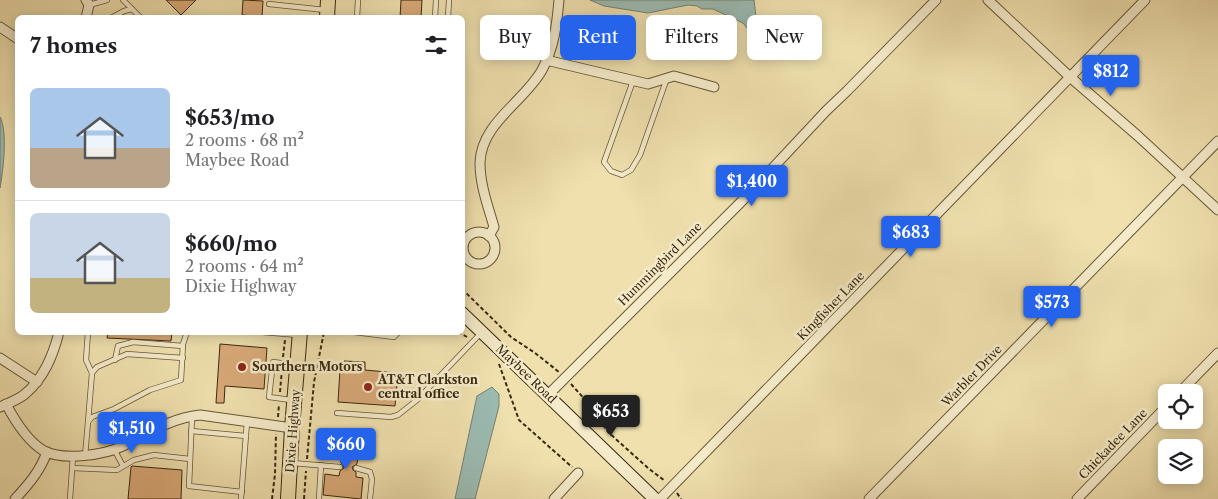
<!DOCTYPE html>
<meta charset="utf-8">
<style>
:root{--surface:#fff;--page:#f2f2f2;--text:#202124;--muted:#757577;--line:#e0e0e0;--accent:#2563eb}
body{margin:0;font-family:"Libre Caslon Text",serif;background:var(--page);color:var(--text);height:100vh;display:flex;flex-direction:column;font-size:19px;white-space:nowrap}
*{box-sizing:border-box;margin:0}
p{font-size:16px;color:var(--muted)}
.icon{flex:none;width:28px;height:28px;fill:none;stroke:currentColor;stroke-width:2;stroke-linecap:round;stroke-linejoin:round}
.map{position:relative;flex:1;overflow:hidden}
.side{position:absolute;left:15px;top:15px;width:450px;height:320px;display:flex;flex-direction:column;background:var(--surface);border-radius:8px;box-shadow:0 2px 12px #0003}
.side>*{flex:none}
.hud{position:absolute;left:480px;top:15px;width:475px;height:45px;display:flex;gap:10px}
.tools{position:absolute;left:1158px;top:384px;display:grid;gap:10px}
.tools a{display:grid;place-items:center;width:45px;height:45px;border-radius:8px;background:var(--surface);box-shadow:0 2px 12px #0003;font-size:25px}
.price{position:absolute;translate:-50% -42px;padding:0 11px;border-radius:5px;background:var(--accent);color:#fff;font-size:16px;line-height:32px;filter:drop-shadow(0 1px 2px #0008)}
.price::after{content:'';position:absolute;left:50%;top:30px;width:15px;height:11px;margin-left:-8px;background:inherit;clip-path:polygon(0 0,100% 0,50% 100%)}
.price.selected{background:#222;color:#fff}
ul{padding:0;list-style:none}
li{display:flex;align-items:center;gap:15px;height:125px;padding:0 15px}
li+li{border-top:1px solid var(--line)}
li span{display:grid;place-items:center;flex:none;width:140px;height:100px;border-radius:8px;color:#555}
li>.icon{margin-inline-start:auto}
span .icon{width:60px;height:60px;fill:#fffc;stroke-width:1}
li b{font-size:21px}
h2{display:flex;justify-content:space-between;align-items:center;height:60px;padding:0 15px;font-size:21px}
.tag{padding:0 18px;border-radius:8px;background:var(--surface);box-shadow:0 2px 12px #0003;font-size:18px;line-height:45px}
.tag.selected{background:var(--accent);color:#fff}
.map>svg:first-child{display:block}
.water{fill:#9bbbb2;stroke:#748171}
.building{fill:#d9a978;stroke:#3a290f}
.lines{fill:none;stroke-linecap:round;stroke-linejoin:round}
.lane-casing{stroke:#675737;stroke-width:6}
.street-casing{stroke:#675737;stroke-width:11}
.secondary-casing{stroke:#3a290f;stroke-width:14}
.primary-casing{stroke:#3a290f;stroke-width:16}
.path{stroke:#3a290f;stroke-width:2;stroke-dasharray:4 2.5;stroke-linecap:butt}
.lane{stroke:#f5ebca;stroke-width:4.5}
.street{stroke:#f5ebca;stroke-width:9}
.secondary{stroke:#f5ebca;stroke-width:12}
.primary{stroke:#efe0ae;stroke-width:14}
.poi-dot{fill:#8f2418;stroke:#f5ebca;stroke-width:2}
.labels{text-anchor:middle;stroke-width:5;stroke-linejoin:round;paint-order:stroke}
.street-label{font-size:12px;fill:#3a290f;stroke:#f5ebca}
.poi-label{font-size:12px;font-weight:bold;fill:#3a290f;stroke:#f5ebca;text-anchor:start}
</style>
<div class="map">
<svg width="1218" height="499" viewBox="0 0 1218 499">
<rect width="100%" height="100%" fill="#efe0ae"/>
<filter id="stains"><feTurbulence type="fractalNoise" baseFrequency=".004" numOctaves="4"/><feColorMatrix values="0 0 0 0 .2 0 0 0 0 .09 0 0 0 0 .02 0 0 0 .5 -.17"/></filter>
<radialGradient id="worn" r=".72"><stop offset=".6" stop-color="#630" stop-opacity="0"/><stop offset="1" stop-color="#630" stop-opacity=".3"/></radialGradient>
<g class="water">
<polygon points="590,0 754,0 756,17 762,33 759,37 755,38 743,23 713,9 702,9 697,6 688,5 648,13 604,6"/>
<path d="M0,117c8,14 3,55 0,71z"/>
<polygon points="492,387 499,394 499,406 475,499 455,499 477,396"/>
</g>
<g class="building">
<polygon points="166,0 196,0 181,15"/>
<polygon points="243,0 263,1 262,17 242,15"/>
<polygon points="401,0 422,0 421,18 400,18"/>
<polygon points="108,332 172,332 171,341 107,338"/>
<polygon points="220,344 267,348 264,389 225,386 224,403 216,403"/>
<polygon points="344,361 365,362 365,370 398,373 395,406 338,402 340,369 344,369"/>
<polygon points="333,438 367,440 366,455 358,454 357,464 352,467 353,470 356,472 356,477 363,478 361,499 323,495 325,474 339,476 340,471 344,468 343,465 341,463 341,453 332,453"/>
<polygon points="132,466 182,470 181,499 128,499 131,467"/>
</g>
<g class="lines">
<defs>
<g id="lane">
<polyline points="123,0 141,18"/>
<polyline points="269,4 325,10"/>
<polyline points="89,5 107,0"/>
<polyline points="111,18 124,11 132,9"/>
<polyline points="357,18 358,0"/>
<polyline points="435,18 436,0"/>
<polyline points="448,18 449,0"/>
<polyline points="633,81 604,162 611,171 622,175 631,170 640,155 667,78"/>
<polyline points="88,332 86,360 92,373"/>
<polyline points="262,332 298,335"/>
<polyline points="354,332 394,337 399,332"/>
<polyline points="115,360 118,346 133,342 183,346"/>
<polyline points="291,400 269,397 273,362 296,365"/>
<polyline points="337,413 391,417 398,415 417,400 481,333"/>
<polyline points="192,417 189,486 242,492"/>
<polyline points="88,422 92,373 97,367 127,354 183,358"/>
<polyline points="191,431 246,436"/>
<polyline points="114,449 123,466"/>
<polyline points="85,456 88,422 92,417 114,409 150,390 181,380 183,344 187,332"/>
<polyline points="292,463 340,467"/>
<polyline points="73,468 117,470 134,460 154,455 190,459"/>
<polyline points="356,468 370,472 372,479 370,499"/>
<polyline points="70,499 73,456"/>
<polyline points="241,499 247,422"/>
<polyline points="319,499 321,465"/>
</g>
<g id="street">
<polyline points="86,0 89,5 86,18"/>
<polyline points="988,0 1070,77 1138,136 1218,210"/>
<polyline points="0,27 18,39"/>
<polyline points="546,60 648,84 674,76 714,87"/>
<circle cx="479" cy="248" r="16"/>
<path d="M489,236l5,-9c-6,-21 -14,-42 -14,-64 1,-40 44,-61 62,-93 12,-22 15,-46 17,-70"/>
<polyline points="0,358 37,382"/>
<polyline points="1180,392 1218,353"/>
<polyline points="548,395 741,202 826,111 847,91 936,0"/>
<path d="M6,404c9,17 21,37 38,47 20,10 60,4 79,-5 26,-13 48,-28 77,-31l92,13"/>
<path d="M0,407c8,-4 18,-7 25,-13 19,-16 28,-38 34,-62"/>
<path d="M15,499c14,-15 25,-28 32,-47"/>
<polyline points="554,499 578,473"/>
<polyline points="660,499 1145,0"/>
<polyline points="869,499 1218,141"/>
<polyline points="1077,499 1166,407"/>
</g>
<polyline id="secondary" points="462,313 655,499"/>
<g id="primary">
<polyline points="327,18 328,0"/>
<polyline points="288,499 292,428 300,332"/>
</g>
</defs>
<use href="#lane" class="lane-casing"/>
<use href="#street" class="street-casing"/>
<use href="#secondary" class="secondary-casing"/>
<use href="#primary" class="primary-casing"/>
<g class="path">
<polyline points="462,289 511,337 535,353 559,372"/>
<polyline points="458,332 467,337"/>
<polyline points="283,357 285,340"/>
<polyline points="499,364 519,420 572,467"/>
<polyline points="571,384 588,403 608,432 648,468 665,481"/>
<polyline points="280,392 282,369"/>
<polyline points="278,417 279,404"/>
<polyline points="307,459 314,382 324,332"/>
<polyline points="677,493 681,499"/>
<polyline points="272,499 275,474 276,434"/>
<polyline points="304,499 306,471"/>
</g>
<use href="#lane" class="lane"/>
<use href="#street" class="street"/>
<use href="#secondary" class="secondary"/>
<use href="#primary" class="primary"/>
</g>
<g class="poi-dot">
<circle cx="242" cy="367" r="5"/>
<circle cx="368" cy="387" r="5"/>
</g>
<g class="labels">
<g class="street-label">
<text transform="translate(660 264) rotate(-45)" y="4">Hummingbird Lane</text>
<text transform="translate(831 306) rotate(-46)" y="4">Kingfisher Lane</text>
<text transform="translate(526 374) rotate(44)" y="4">Maybee Road</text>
<text transform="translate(972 376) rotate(-46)" y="4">Warbler Drive</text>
<text transform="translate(293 431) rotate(-86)" y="4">Dixie Highway</text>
<text transform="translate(1113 444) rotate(-46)" y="4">Chickadee Lane</text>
</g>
<g class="poi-label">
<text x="252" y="371">Sourthern Motors</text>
<text x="378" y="384">AT&amp;T Clarkston<tspan x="378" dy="14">central office</tspan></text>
</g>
</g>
<rect width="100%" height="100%" filter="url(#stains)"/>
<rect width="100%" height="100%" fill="url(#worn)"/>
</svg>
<div class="tools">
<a><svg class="icon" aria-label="locate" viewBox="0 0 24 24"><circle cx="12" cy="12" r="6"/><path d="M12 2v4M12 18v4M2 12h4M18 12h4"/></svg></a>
<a><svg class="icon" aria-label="layers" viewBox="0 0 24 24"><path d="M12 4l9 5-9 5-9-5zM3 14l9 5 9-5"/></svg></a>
</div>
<b class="price" style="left:1111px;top:97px">$812</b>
<b class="price" style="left:752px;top:207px">$1,400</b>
<b class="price" style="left:911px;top:258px">$683</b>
<b class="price" style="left:1052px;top:328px">$573</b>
<b class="price selected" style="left:611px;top:437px">$653</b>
<b class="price" style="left:132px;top:454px">$1,510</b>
<b class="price" style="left:346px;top:470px">$660</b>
<div class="hud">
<a class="tag">Buy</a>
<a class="tag selected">Rent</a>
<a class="tag">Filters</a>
<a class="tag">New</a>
</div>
<section class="side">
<h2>7 homes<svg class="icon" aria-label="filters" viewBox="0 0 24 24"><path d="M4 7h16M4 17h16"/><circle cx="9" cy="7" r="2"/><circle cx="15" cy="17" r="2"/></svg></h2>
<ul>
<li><span style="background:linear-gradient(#a9c7e8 60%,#b9a48a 0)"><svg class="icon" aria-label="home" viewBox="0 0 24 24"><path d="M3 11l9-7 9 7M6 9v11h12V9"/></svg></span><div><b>$653/mo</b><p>2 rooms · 68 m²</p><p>Maybee Road</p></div></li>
<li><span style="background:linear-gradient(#c9d6e8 65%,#c2b280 0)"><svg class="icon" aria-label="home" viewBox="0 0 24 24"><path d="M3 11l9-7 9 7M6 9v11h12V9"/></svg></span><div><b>$660/mo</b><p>2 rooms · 64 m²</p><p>Dixie Highway</p></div></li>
</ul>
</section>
</div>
